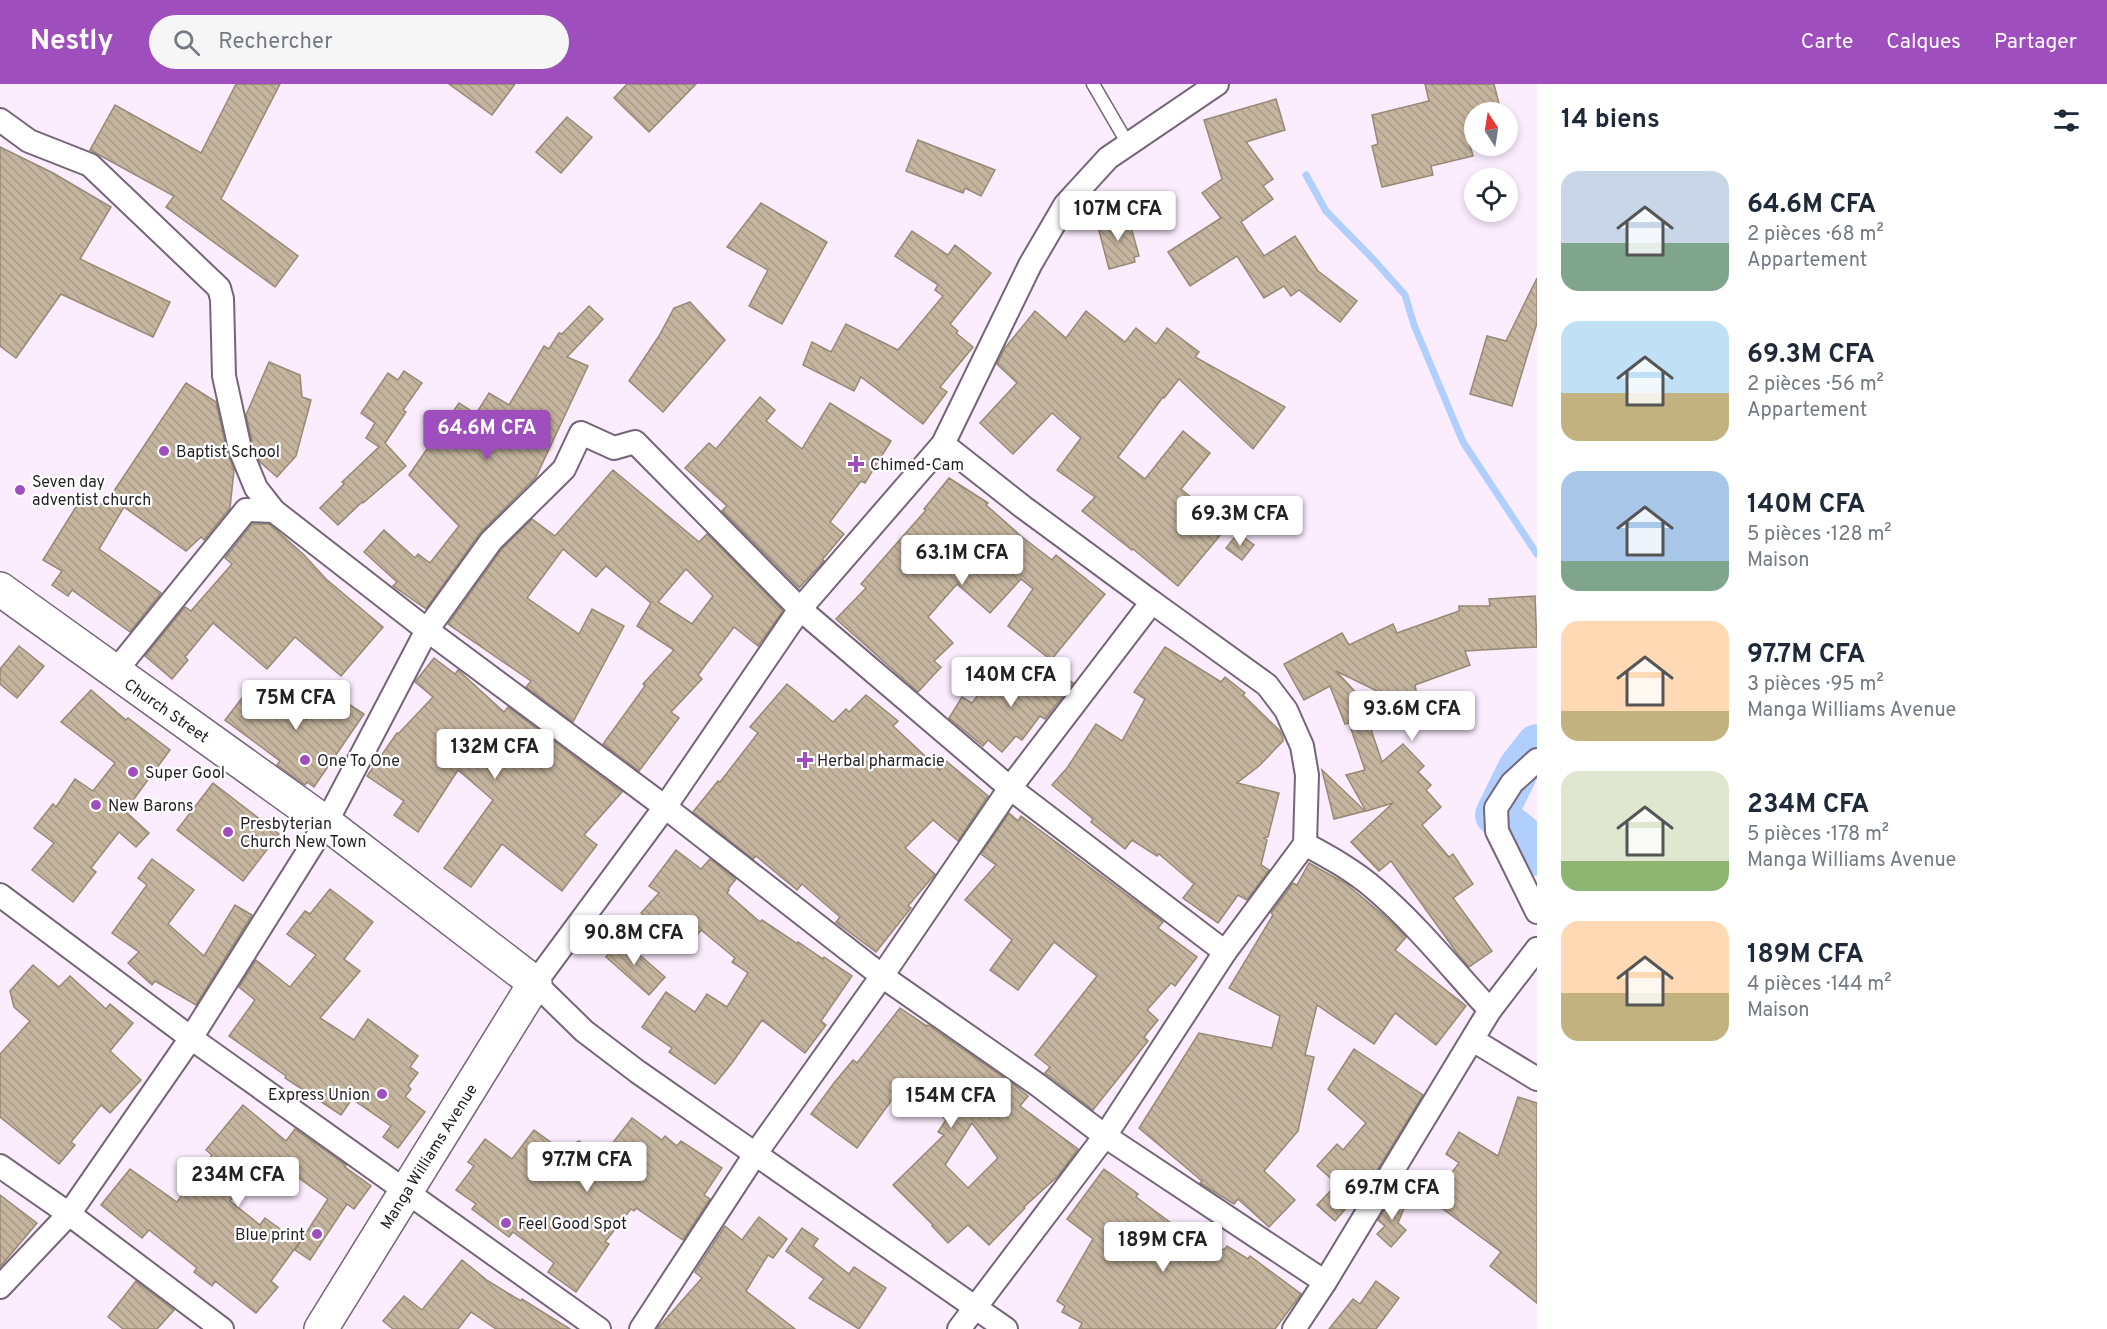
<!DOCTYPE html>
<html lang="fr">
<meta charset="utf-8">
<style>
:root{--surface:#fff;--page:#f6f6f7;--text:#1f2937;--muted:#747a83;--accent:#9f4ebe}
body{margin:0;font-family:Overpass,sans-serif;background:var(--page);color:var(--text);height:100vh;display:flex;flex-direction:column;font-size:22px;white-space:nowrap}
*{box-sizing:border-box;margin:0}
p{font-size:20px;color:var(--muted)}
.icon{flex:none;width:33px;height:33px;fill:none;stroke:currentColor;stroke-width:2;stroke-linecap:round;stroke-linejoin:round}
.map{position:relative;flex:1;overflow:hidden}
.side{display:flex;flex-direction:column;background:var(--surface);width:570px}
.side>*{flex:none}
.needle{width:39px;rotate:348deg}
.buttons{position:absolute;left:1464px;top:18px;display:grid;gap:12px}
.buttons a{display:grid;place-items:center;width:54px;height:54px;border-radius:50%;background:var(--surface);box-shadow:0 3px 9px #0003;font-size:30px}
.price{position:absolute;translate:-50% -51px;padding:0 14px;border-radius:6px;background:#fff;color:#222;font-size:20px;line-height:39px;filter:drop-shadow(0 2px 3px #0008)}
.price::after{content:'';position:absolute;left:50%;top:36px;width:18px;height:14px;margin-left:-9px;background:inherit;clip-path:polygon(0 0,100% 0,50% 100%)}
.price.selected{background:var(--accent);color:#fff}
ul{padding:0;list-style:none}
li{display:flex;align-items:center;gap:18px;height:150px;padding:0 24px}
li span{display:grid;place-items:center;flex:none;width:168px;height:120px;border-radius:18px;color:#555}
li>.icon{margin-inline-start:auto}
span .icon{width:72px;height:72px;fill:#fffc;stroke-width:1}
li b{font-size:26px}
h2{display:flex;justify-content:space-between;align-items:center;height:72px;padding:0 24px;font-size:26px}
header{display:flex;align-items:center;gap:36px;box-sizing:border-box;height:84px;padding:0 30px;background:var(--accent);color:#fff}
header strong{font-size:28px}
nav{display:flex;gap:33px;margin-inline-start:auto;font-size:21px}
.search{width:420px;height:54px;background:var(--page);display:flex;align-items:center;gap:15px;box-sizing:border-box;padding:0 21px;border-radius:33px;color:var(--muted);font-size:22px}
main{display:flex;flex:1;min-height:0}
.map>svg:first-child{display:block}
.lines{fill:none;stroke-linecap:round;stroke-linejoin:round}
.stream{stroke:#b0cffc;stroke-width:7}
.river{stroke:#b0cffc;stroke-width:42}
.building{fill:url(#building-back-hatch);stroke:#978974;stroke-width:1.5;fill-rule:evenodd}
.service-casing{stroke:#756579;stroke-width:15}
.minor-casing{stroke:#756579;stroke-width:26}
.secondary-casing{stroke:#756579;stroke-width:36}
.service{stroke:#fff;stroke-width:12}
.minor{stroke:#fff;stroke-width:22}
.secondary{stroke:#fff;stroke-width:33}
.poi-dot{fill:#9f4ebe;stroke:#fff;stroke-width:2}
.labels{text-anchor:middle;stroke-width:4.5;stroke-linejoin:round;paint-order:stroke}
.poi-label{font-size:16px;fill:#241d25;stroke:#fff;text-anchor:start}
.street-label{font-size:16px;fill:#241d25;stroke:#fff}
</style>
<header>
<strong>Nestly</strong>
<div class="search"><svg class="icon" aria-label="search" viewBox="0 0 24 24"><circle cx="10" cy="10" r="6"/><path d="M15 15l6 6"/></svg>Rechercher</div>
<nav><a>Carte</a><a>Calques</a><a>Partager</a></nav>
</header>
<main>
<div class="map">
<svg width="1537" height="1245" viewBox="0 0 1537 1245">
<defs>
<pattern id="building-back-hatch" width="6" height="6" patternUnits="userSpaceOnUse" patternTransform="scale(1.5)"><rect width="6" height="6" fill="#c5b59f"/><path d="M-1 5l2 2M0 0l6 6M5-1l2 2" fill="none" stroke="#a99b89"/></pattern>
</defs>
<rect width="100%" height="100%" fill="#fbedfe"/>
<g class="lines">
<polyline class="stream" points="1306,91 1326,127 1373,175 1405,211 1414,241 1463,358 1537,470"/>
<polyline class="river" points="1537,661 1519,684 1496,731 1527,756 1537,771"/>
</g>
<g class="building">
<polygon points="236,0 280,0 221,115 298,172 275,203 166,123 174,112 90,66 115,21 201,69"/>
<polygon points="449,0 515,0 492,31"/>
<polygon points="627,0 696,0 649,48 614,14"/>
<polygon points="1425,0 1494,0 1501,28 1474,28 1474,45 1466,47 1473,72 1431,82 1433,91 1382,103 1372,62 1378,60 1372,31 1429,17"/>
<polygon points="1276,15 1285,46 1246,58 1273,95 1263,102 1273,115 1241,138 1264,172 1295,152 1318,187 1357,217 1340,238 1299,206 1291,212 1284,202 1264,214 1237,172 1190,202 1168,168 1221,134 1202,109 1222,95 1204,36"/>
<polygon points="567,33 592,53 561,89 536,68"/>
<polygon points="918,56 995,86 981,112 965,104 963,109 906,87"/>
<polygon points="0,63 53,89 111,123 80,175 170,218 153,253 61,210 16,274 0,262"/>
<polygon points="761,119 827,158 782,240 749,222 768,186 727,163"/>
<polygon points="1119,133 1121,138 1129,136 1139,172 1134,173 1135,178 1109,185 1097,139"/>
<polygon points="912,147 948,171 955,161 991,189 950,240 958,247 956,249 973,263 940,303 947,308 923,340 861,293 854,307 803,281 812,258 831,268 846,240 898,266 943,212 935,206 938,201 895,172"/>
<polygon points="1537,194 1537,239 1512,322 1470,310 1487,252 1506,257"/>
<polygon points="690,218 725,256 663,328 629,297 659,252 674,224"/>
<polygon points="589,222 603,235 567,273 588,282 536,393 480,449 426,525 393,502 397,498 364,468 384,446 415,474 418,470 430,479 459,442 409,391 459,319 476,330 489,309 509,321 544,262 549,265 559,249 562,250"/>
<polygon points="1035,227 1066,254 1086,227 1125,258 1136,244 1156,260 1167,244 1199,268 1195,273 1285,323 1253,365 1179,295 1164,314 1163,313 1118,373 1145,395 1183,347 1210,369 1181,405 1227,443 1178,502 1133,465 1132,466 1082,427 1095,413 1057,386 1081,354 1052,329 1013,370 980,339 1017,299 997,280 1005,264"/>
<polygon points="269,278 300,291 302,313 311,316 296,372 277,393 260,378 253,361 246,331"/>
<polygon points="404,287 422,299 403,326 406,328 385,359 406,382 363,419 362,418 338,441 320,424 344,400 342,398 379,363 366,354 375,339 361,329 388,289 398,296"/>
<polygon points="186,299 216,318 227,368 234,386 230,424 204,456 201,453 186,467 124,423 99,465 161,509 130,548 72,506 68,512 52,501 62,487 43,476 84,410 104,422"/>
<polygon points="760,313 775,326 766,337 802,365 830,319 891,357 865,399 861,397 830,438 844,450 822,476 824,477 799,504 722,427 727,422 685,384 709,359 716,365"/>
<path d="M613,386l86,72 8,-8 76,77 -25,35 -24,-19 -36,48 4,4 -31,33 8,6 -40,53 -36,-27 42,-58 -2,-2 31,-34 -37,-24 14,-23 -45,-37 -10,11 -33,-28 -36,49 52,36 13,-25 32,17 -51,96 -47,-35 5,-6 -83,-57 53,-74 31,-31 23,17zM686,485l27,27 -21,28 -34,-22z"/>
<polygon points="949,394 988,419 986,421 1021,452 1052,476 1056,471 1105,510 1051,576 1008,542 1033,505 1021,495 990,529 957,500 928,533 953,559 934,577 941,583 918,608 836,535 866,504 861,500 926,426 924,425"/>
<polygon points="252,440 269,440 273,443 304,471 326,495 383,543 341,592 295,553 267,585 213,539 185,573 188,576 172,595 145,572 185,523 191,527 232,480 225,474"/>
<polygon points="1238,449 1254,461 1242,476 1226,464"/>
<polygon points="1535,512 1537,563 1465,567 1470,581 1415,601 1420,628 1336,587 1360,613 1382,678 1403,660 1424,682 1418,688 1431,701 1426,706 1441,723 1422,741 1449,773 1453,770 1473,800 1453,814 1492,867 1469,883 1457,869 1391,777 1379,787 1351,758 1393,719 1366,727 1346,691 1365,686 1349,639 1345,640 1330,602 1304,616 1284,580 1342,549 1349,561 1393,540 1397,549 1459,527 1459,522 1490,522 1489,515"/>
<polygon points="19,562 44,582 17,614 0,600 0,585"/>
<polygon points="1165,563 1221,598 1225,593 1245,609 1243,611 1280,647 1283,654 1283,657 1259,682 1237,699 1279,709 1268,753 1264,754 1267,756 1261,781 1269,786 1247,816 1238,811 1218,839 1183,814 1194,800 1159,770 1157,772 1132,756 1125,765 1091,738 1093,735 1052,701 1067,684 1096,640 1122,657 1145,615 1134,608"/>
<polygon points="434,574 455,590 458,586 504,628 508,623 622,708 584,751 597,761 562,807 502,760 471,803 444,784 493,716 458,686 418,748 394,731 404,717 367,692 397,649 398,650 433,613 415,598"/>
<polygon points="1039,577 1073,599 1045,635 1040,632 1022,656 1016,652 1002,668 988,656 983,662 949,634 962,613 972,619 991,594 1015,612"/>
<polygon points="255,597 307,636 327,606 364,630 314,703 307,698 305,701 277,681 280,677 225,636"/>
<polygon points="787,600 833,638 846,625 849,628 866,611 898,637 893,642 940,686 946,677 988,712 958,757 933,736 905,764 935,790 908,822 911,824 876,868 836,838 840,833 802,800 797,806 756,772 753,775 693,728 718,697 720,698 758,649 750,643"/>
<polygon points="91,606 126,636 128,634 170,666 125,727 149,749 136,763 119,748 91,784 96,788 73,818 32,786 54,759 34,744 53,720 56,723 75,695 93,707 115,679 61,638"/>
<polygon points="1322,686 1365,727 1334,735"/>
<polygon points="213,699 279,750 243,797 177,746"/>
<polygon points="1009,729 1018,737 1021,732 1163,838 1158,844 1197,873 1175,902 1171,899 1147,926 1158,936 1144,953 1148,957 1093,1026 1045,989 1050,983 1035,971 1097,892 1054,858 1018,906 990,886 1012,856 965,816 996,781 981,770"/>
<polygon points="676,766 701,785 710,775 736,795 728,805 729,806 727,809 760,838 762,836 798,860 798,858 823,875 824,873 852,892 821,937 826,941 805,969 762,936 732,979 715,1000 669,968 672,964 642,943 666,908 695,928 707,910 727,923 748,889 732,878 735,874 701,846 686,865 641,829 659,809 649,802"/>
<polygon points="152,775 194,806 168,840 204,872 235,821 252,831 196,921 155,897 152,901 128,879 139,868 112,849 147,801 138,794"/>
<polygon points="1309,779 1345,799 1381,829 1406,853 1395,866 1466,922 1436,961 1395,929 1374,960 1317,921 1305,971 1314,973 1298,1047 1264,1087 1295,1116 1269,1143 1238,1115 1234,1120 1200,1099 1202,1097 1139,1044 1199,949 1272,964 1280,932 1229,904 1273,831 1271,829 1293,799 1297,801"/>
<polygon points="330,805 373,838 344,875 360,887 320,934 354,956 368,935 418,972 410,983 418,989 408,1002 411,1005 405,1013 425,1028 398,1064 383,1053 391,1042 352,1015 341,1031 285,994 286,992 229,952 255,916 239,903 256,876 290,903 316,871 287,850 305,827 310,830"/>
<polygon points="618,852 665,893 649,911 606,873 609,869 605,866"/>
<polygon points="33,881 59,903 70,892 106,925 110,920 133,939 110,967 141,996 110,1029 101,1021 71,1058 75,1061 59,1080 0,1033 0,970 30,937 14,923 10,907"/>
<path d="M900,924l27,18 1,-1 85,59 15,12 -8,10 58,43 -20,27 -34,31 1,1 -36,37 -21,-20 -20,18 -16,-17 1,-1 -40,-40 51,-50 -6,-3 8,-12 -26,-27 -12,12 -12,-11 -39,54 -46,-34 23,-31 19,-23 4,3zM972,1039l26,35 -30,30 -23,-23z"/>
<polygon points="1354,965 1423,1011 1358,1118 1354,1115 1335,1137 1317,1121 1337,1100 1317,1082 1337,1060 1343,1066 1366,1039 1328,1005"/>
<polygon points="1518,1013 1537,1019 1537,1219 1490,1182 1501,1168 1431,1116 1459,1079 1446,1070 1459,1048 1498,1072"/>
<polygon points="243,1021 286,1057 295,1045 346,1081 345,1083 371,1102 354,1125 347,1120 310,1176 295,1166 328,1115 286,1085 280,1093 259,1078 230,1117 260,1141 265,1134 299,1159 271,1197 278,1203 256,1229 215,1197 212,1202 194,1188 197,1184 149,1146 142,1154 101,1121 130,1085 177,1118 212,1071 206,1066"/>
<polygon points="632,1034 662,1056 665,1052 677,1062 681,1057 722,1084 704,1111 710,1115 683,1156 636,1124 634,1127 631,1125 605,1158 609,1160 576,1208 548,1188 554,1179 513,1148 509,1153 472,1125 476,1120 456,1106 474,1082 468,1078 485,1055 512,1075 534,1046 563,1067 579,1057 601,1074"/>
<polygon points="1104,1085 1138,1110 1136,1113 1193,1155 1196,1150 1224,1166 1227,1162 1248,1175 1250,1172 1301,1210 1275,1245 1079,1245 1082,1239 1062,1228 1065,1222 1057,1217 1093,1155 1067,1135"/>
<polygon points="1394,1110 1407,1117 1398,1139 1406,1146 1391,1163 1377,1150 1385,1142 1378,1136"/>
<polygon points="0,1111 37,1139 0,1183"/>
<polygon points="759,1133 787,1155 773,1174 768,1171 746,1207 795,1245 657,1245 702,1194 695,1188 725,1142 742,1156"/>
<polygon points="802,1144 818,1155 813,1162 849,1190 854,1183 886,1204 859,1245 809,1214 824,1195 786,1167"/>
<polygon points="462,1176 488,1197 521,1217 522,1215 570,1245 496,1245 471,1228 458,1245 393,1245 383,1237 404,1212 422,1226"/>
<polygon points="136,1197 174,1226 157,1245 123,1245 108,1233"/>
<polygon points="1376,1197 1399,1214 1376,1245 1329,1245 1353,1215 1360,1220"/>
</g>
<g class="lines">
<defs>
<polyline id="service" points="1093,0 1128,60"/>
<g id="minor">
<polyline points="0,36 29,57 90,81 219,204 222,215 224,292 240,365 256,404 274,427 427,546 665,723 882,892 1038,1001 1105,1052 1325,1198"/>
<polyline points="114,589 246,426 274,427"/>
<polyline points="1537,676 1512,699 1496,724 1497,747 1537,828"/>
<path d="M1305,760c24,13 48,26 70,45 42,36 77,80 115,121"/>
<polyline points="0,811 191,954 599,1245"/>
<polyline points="1473,956 1537,995"/>
<polyline points="0,1082 69,1130 222,1245"/>
<polyline points="0,1203 69,1130 191,954 326,739 427,546 491,457 564,385 581,349 614,364 635,358 800,525 1010,704 1225,868"/>
<polyline points="641,1245 756,1069 882,892 1010,704 1152,518 1023,423 943,360"/>
<polyline points="959,1245 1105,1052 1225,868 1305,760 1307,691 1302,662 1286,626 1267,601 1152,518"/>
<polyline points="1006,1245 638,988 584,947 535,899 665,723 800,525 943,360 1030,181 1065,121 1108,74 1217,0"/>
<polyline points="1294,1245 1325,1198 1490,926 1537,865"/>
</g>
<polyline id="secondary" points="0,505 326,739 535,899 321,1245"/>
</defs>
<use href="#service" class="service-casing"/>
<use href="#minor" class="minor-casing"/>
<use href="#secondary" class="secondary-casing"/>
<use href="#service" class="service"/>
<use href="#minor" class="minor"/>
<use href="#secondary" class="secondary"/>
</g>
<g class="poi-dot">
<circle cx="164" cy="367" r="6"/>
<path d="M853 371h6v6h6v6h-6v6h-6v-6h-6v-6h6z"/>
<circle cx="20" cy="406" r="6"/>
<circle cx="305" cy="676" r="6"/>
<path d="M802 667h6v6h6v6h-6v6h-6v-6h-6v-6h6z"/>
<circle cx="133" cy="688" r="6"/>
<circle cx="96" cy="721" r="6"/>
<circle cx="228" cy="748" r="6"/>
<circle cx="382" cy="1010" r="6"/>
<circle cx="506" cy="1139" r="6"/>
<circle cx="317" cy="1150" r="6"/>
</g>
<g class="labels">
<g class="poi-label">
<text x="176" y="373">Baptist School</text>
<text x="870" y="386">Chimed-Cam</text>
<text x="32" y="403">Seven day<tspan x="32" dy="18">adventist church</tspan></text>
<text x="317" y="682">One To One</text>
<text x="817" y="682">Herbal pharmacie</text>
<text x="145" y="694">Super Gool</text>
<text x="108" y="727">New Barons</text>
<text x="240" y="745">Presbyterian<tspan x="240" dy="18">Church New Town</tspan></text>
<text x="370" y="1016" text-anchor="end">Express Union</text>
<text x="518" y="1145">Feel Good Spot</text>
<text x="305" y="1156" text-anchor="end">Blue print</text>
</g>
<g class="street-label">
<text transform="translate(167 626) rotate(35)" y="6">Church Street</text>
<text transform="translate(428 1072) rotate(-58)" y="6">Manga Williams Avenue</text>
</g>
</g>
</svg>
<div class="buttons">
<a><svg class="needle" viewBox="-14 -14 28 28"><path d="M0-13l5 13h-10z" fill="#e53935"/><path d="M0 13l5-13h-10z" fill="#747a83"/></svg></a>
<a><svg class="icon" aria-label="locate" viewBox="0 0 24 24"><circle cx="12" cy="12" r="6"/><path d="M12 2v4M12 18v4M2 12h4M18 12h4"/></svg></a>
</div>
<b class="price" style="left:1118px;top:158px">107M CFA</b>
<b class="price selected" style="left:487px;top:377px">64.6M CFA</b>
<b class="price" style="left:1240px;top:463px">69.3M CFA</b>
<b class="price" style="left:962px;top:502px">63.1M CFA</b>
<b class="price" style="left:1011px;top:624px">140M CFA</b>
<b class="price" style="left:296px;top:647px">75M CFA</b>
<b class="price" style="left:1412px;top:658px">93.6M CFA</b>
<b class="price" style="left:495px;top:696px">132M CFA</b>
<b class="price" style="left:634px;top:882px">90.8M CFA</b>
<b class="price" style="left:951px;top:1045px">154M CFA</b>
<b class="price" style="left:587px;top:1109px">97.7M CFA</b>
<b class="price" style="left:238px;top:1124px">234M CFA</b>
<b class="price" style="left:1392px;top:1137px">69.7M CFA</b>
<b class="price" style="left:1163px;top:1189px">189M CFA</b>
</div>
<section class="side">
<h2>14 biens<svg class="icon" aria-label="filters" viewBox="0 0 24 24"><path d="M4 7h16M4 17h16"/><circle cx="9" cy="7" r="2"/><circle cx="15" cy="17" r="2"/></svg></h2>
<ul>
<li><span style="background:linear-gradient(#c9d6e8 60%,#7fa58c 0)"><svg class="icon" aria-label="home" viewBox="0 0 24 24"><path d="M3 11l9-7 9 7M6 9v11h12V9"/></svg></span><div><b>64.6M CFA</b><p>2 pièces · 68 m²</p><p>Appartement</p></div></li>
<li><span style="background:linear-gradient(#bfe0f5 60%,#c2b280 0)"><svg class="icon" aria-label="home" viewBox="0 0 24 24"><path d="M3 11l9-7 9 7M6 9v11h12V9"/></svg></span><div><b>69.3M CFA</b><p>2 pièces · 56 m²</p><p>Appartement</p></div></li>
<li><span style="background:linear-gradient(#a9c7e8 75%,#7fa58c 0)"><svg class="icon" aria-label="home" viewBox="0 0 24 24"><path d="M3 11l9-7 9 7M6 9v11h12V9"/></svg></span><div><b>140M CFA</b><p>5 pièces · 128 m²</p><p>Maison</p></div></li>
<li><span style="background:linear-gradient(#ffd9b3 75%,#c2b280 0)"><svg class="icon" aria-label="home" viewBox="0 0 24 24"><path d="M3 11l9-7 9 7M6 9v11h12V9"/></svg></span><div><b>97.7M CFA</b><p>3 pièces · 95 m²</p><p>Manga Williams Avenue</p></div></li>
<li><span style="background:linear-gradient(#dfe7d0 75%,#8fb573 0)"><svg class="icon" aria-label="home" viewBox="0 0 24 24"><path d="M3 11l9-7 9 7M6 9v11h12V9"/></svg></span><div><b>234M CFA</b><p>5 pièces · 178 m²</p><p>Manga Williams Avenue</p></div></li>
<li><span style="background:linear-gradient(#ffd9b3 60%,#c2b280 0)"><svg class="icon" aria-label="home" viewBox="0 0 24 24"><path d="M3 11l9-7 9 7M6 9v11h12V9"/></svg></span><div><b>189M CFA</b><p>4 pièces · 144 m²</p><p>Maison</p></div></li>
</ul>
</section>
</main>
